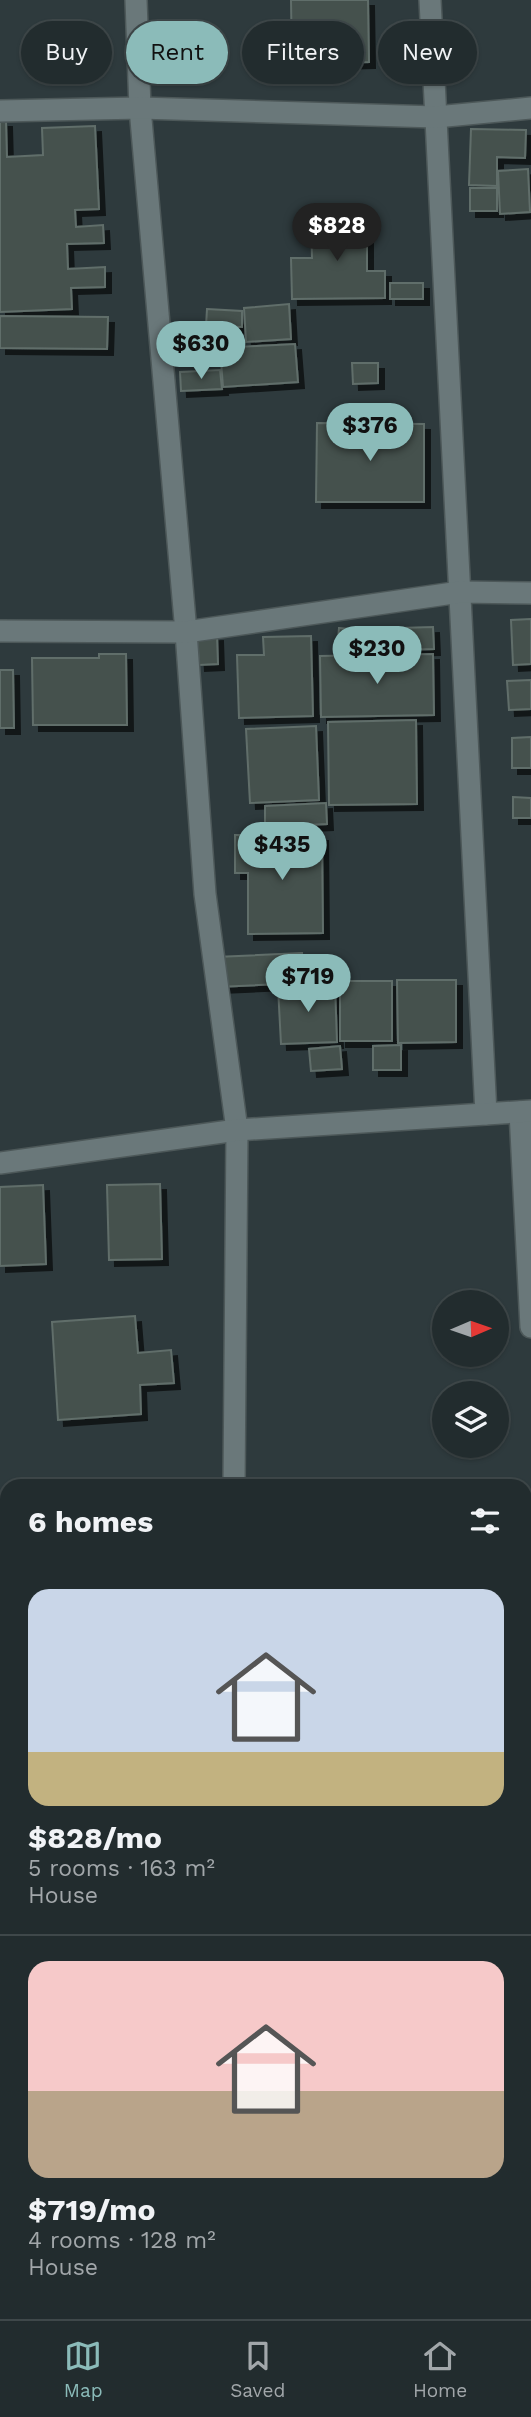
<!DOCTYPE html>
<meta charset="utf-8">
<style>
:root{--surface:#222c2e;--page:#2a3436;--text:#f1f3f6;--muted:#a2a7aa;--line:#3f484a;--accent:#8bbbb9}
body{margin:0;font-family:"Work Sans",sans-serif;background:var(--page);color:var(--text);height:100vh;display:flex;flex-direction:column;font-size:26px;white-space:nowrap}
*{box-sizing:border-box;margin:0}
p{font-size:23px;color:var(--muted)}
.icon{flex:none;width:38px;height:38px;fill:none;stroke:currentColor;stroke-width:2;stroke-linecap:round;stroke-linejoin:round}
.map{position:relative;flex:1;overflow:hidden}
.panel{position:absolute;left:0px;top:1479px;width:532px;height:842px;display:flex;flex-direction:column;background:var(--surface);border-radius:21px 21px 0 0;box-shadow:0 2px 5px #0004,0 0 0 2px var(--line)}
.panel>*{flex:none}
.banner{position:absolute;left:21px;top:21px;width:490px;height:63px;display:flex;gap:14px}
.needle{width:46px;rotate:88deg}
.controls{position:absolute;left:432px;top:1290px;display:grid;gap:14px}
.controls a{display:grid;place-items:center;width:77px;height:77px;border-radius:50%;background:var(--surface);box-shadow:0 2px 5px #0004,0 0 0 2px var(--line);font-size:35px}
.price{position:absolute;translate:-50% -60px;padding:0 16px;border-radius:24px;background:var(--accent);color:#111;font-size:23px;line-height:46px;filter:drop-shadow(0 2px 4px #0008)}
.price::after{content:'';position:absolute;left:50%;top:42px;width:21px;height:16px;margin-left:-10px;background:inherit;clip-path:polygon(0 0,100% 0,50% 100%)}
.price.on{background:#222;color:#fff}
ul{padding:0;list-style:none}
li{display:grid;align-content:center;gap:14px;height:371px;padding:0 28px}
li+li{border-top:2px solid var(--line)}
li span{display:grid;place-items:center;height:217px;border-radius:21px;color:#555}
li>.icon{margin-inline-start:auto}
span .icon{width:126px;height:126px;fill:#fffc;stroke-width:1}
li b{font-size:30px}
h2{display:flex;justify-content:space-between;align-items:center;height:84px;padding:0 28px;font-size:30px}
.tag{padding:0 24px;border-radius:32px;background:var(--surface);box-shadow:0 2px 5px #0004,0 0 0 2px var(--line);font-size:24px;line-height:63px}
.tag.on{background:var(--accent);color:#111}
.dock{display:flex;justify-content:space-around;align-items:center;height:98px;border-top:2px solid var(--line);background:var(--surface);font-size:19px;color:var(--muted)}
.dock a{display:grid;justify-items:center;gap:4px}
.dock .on{color:var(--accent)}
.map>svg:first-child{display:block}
.building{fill:#45514d;stroke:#616e6a;stroke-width:2;filter:url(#shadow)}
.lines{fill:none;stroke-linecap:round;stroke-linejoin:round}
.street-casing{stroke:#4d5859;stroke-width:24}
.street{stroke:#6a787a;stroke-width:21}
</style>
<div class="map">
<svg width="531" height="2319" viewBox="0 0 531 2319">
<defs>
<filter id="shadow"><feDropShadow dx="6" dy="6" stdDeviation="0" flood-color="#0009"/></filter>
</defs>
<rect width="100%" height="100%" fill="#2e3a3d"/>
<g class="building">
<polygon points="291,0 368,0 369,62 292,64"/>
<polygon points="60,39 92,40 92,64 59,63"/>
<polygon points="0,121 6,121 7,157 43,155 42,128 95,126 99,209 75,210 76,227 103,225 104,243 67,244 68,269 105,267 105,287 71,288 72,309 0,312"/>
<polygon points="471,129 526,130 525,158 497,157 497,186 469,185"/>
<polygon points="528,169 530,212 500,214 498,171"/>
<rect x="470" y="188" width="27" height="23"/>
<polygon points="367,216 367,271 385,271 385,298 292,299 291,258 312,258 311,217"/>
<rect x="390" y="283" width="33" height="16"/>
<polygon points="289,304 291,339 246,342 244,308"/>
<polygon points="207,309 242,311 242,327 206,326"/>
<polygon points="0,316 108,317 107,349 0,348"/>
<polygon points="295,344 298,382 223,387 220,348"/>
<polygon points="352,363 378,363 378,383 353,384"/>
<polygon points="220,370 222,389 181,391 180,372"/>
<polygon points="317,423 424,424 424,502 316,502"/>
<polygon points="531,619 531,664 513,665 511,620"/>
<polygon points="433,627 434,649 400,650 399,628"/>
<polygon points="339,628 370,631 368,654 337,651"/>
<polygon points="217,635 218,664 199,665 197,636"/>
<polygon points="311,636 313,716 239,718 237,655 264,655 263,637"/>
<polygon points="99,654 126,654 127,725 33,725 32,658 99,658"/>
<polygon points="433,654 434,715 321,717 320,656"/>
<polygon points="0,670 13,670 14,728 0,728"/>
<polygon points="531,680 531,709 509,710 507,681"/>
<polygon points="416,720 417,804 329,805 328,722"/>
<polygon points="316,726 319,800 250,803 246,729"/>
<polygon points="531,737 531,768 512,768 512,738"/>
<polygon points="513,797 531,798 531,818 513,818"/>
<polygon points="326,803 327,824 265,827 265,806"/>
<polygon points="235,835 322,835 323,933 248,934 248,873 235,873"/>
<polygon points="302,953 304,983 217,987 216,957"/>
<polygon points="397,980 456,980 456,1042 398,1043"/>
<rect x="340" y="981" width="52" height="60"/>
<polygon points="335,985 337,1042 281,1044 278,987"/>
<polygon points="401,1045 401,1070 373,1070 373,1046"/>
<polygon points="340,1046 342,1069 311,1071 309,1049"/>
<polygon points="160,1184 162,1259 109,1260 107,1185"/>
<polygon points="43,1185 46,1264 0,1266 0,1187"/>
<polygon points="135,1316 138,1353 171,1350 174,1383 140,1385 141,1414 58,1420 52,1322"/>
<polygon points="0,1532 5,1606 0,1607"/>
</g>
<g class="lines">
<defs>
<g id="street">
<polyline points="136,0 140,108 186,632 205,894 237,1130 234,1486"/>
<polyline points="430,0 486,1114"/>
<polyline points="0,111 140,108 436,117 531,108"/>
<polyline points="0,631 186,632 460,592 531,593"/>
<polyline points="520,1112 531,1327"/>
<polyline points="0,1163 237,1130 531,1111"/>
<polyline points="525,1653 531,1652"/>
<polyline points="0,1670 7,1670"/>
<polyline points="525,2169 531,2169"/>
<polyline points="0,2181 7,2181"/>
<polyline points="303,2314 305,2319"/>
</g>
</defs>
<use href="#street" class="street-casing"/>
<use href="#street" class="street"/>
</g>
</svg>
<div class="controls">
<a><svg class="needle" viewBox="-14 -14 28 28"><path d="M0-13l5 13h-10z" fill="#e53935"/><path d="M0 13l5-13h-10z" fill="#a2a7aa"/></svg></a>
<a><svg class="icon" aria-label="layers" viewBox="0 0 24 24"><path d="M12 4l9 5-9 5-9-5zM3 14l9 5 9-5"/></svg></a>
</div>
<b class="price on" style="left:337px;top:263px">$828</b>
<b class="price" style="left:201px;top:381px">$630</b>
<b class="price" style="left:370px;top:463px">$376</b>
<b class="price" style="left:377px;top:686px">$230</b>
<b class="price" style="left:282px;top:882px">$435</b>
<b class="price" style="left:308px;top:1014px">$719</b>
<div class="banner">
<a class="tag">Buy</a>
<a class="tag on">Rent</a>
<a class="tag">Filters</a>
<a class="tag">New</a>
</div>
<section class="panel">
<h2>6 homes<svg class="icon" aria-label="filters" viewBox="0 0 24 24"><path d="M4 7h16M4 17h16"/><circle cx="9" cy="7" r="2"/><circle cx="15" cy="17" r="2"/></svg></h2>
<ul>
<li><span style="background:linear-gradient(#c9d6e8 75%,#c2b280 0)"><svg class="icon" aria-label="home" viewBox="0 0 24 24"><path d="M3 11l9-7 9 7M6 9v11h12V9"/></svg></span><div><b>$828/mo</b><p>5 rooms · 163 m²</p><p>House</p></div></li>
<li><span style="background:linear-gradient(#f6c9c9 60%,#b9a48a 0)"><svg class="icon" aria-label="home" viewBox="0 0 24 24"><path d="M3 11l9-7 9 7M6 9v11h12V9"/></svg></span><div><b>$719/mo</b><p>4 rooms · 128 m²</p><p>House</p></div></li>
</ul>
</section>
</div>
<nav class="dock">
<a class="on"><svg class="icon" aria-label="map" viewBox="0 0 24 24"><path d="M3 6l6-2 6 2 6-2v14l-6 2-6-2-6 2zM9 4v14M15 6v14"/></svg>Map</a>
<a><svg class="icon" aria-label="saved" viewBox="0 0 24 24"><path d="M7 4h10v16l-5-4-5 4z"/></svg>Saved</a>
<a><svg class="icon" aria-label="home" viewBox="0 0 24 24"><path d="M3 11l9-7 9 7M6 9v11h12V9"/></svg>Home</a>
</nav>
